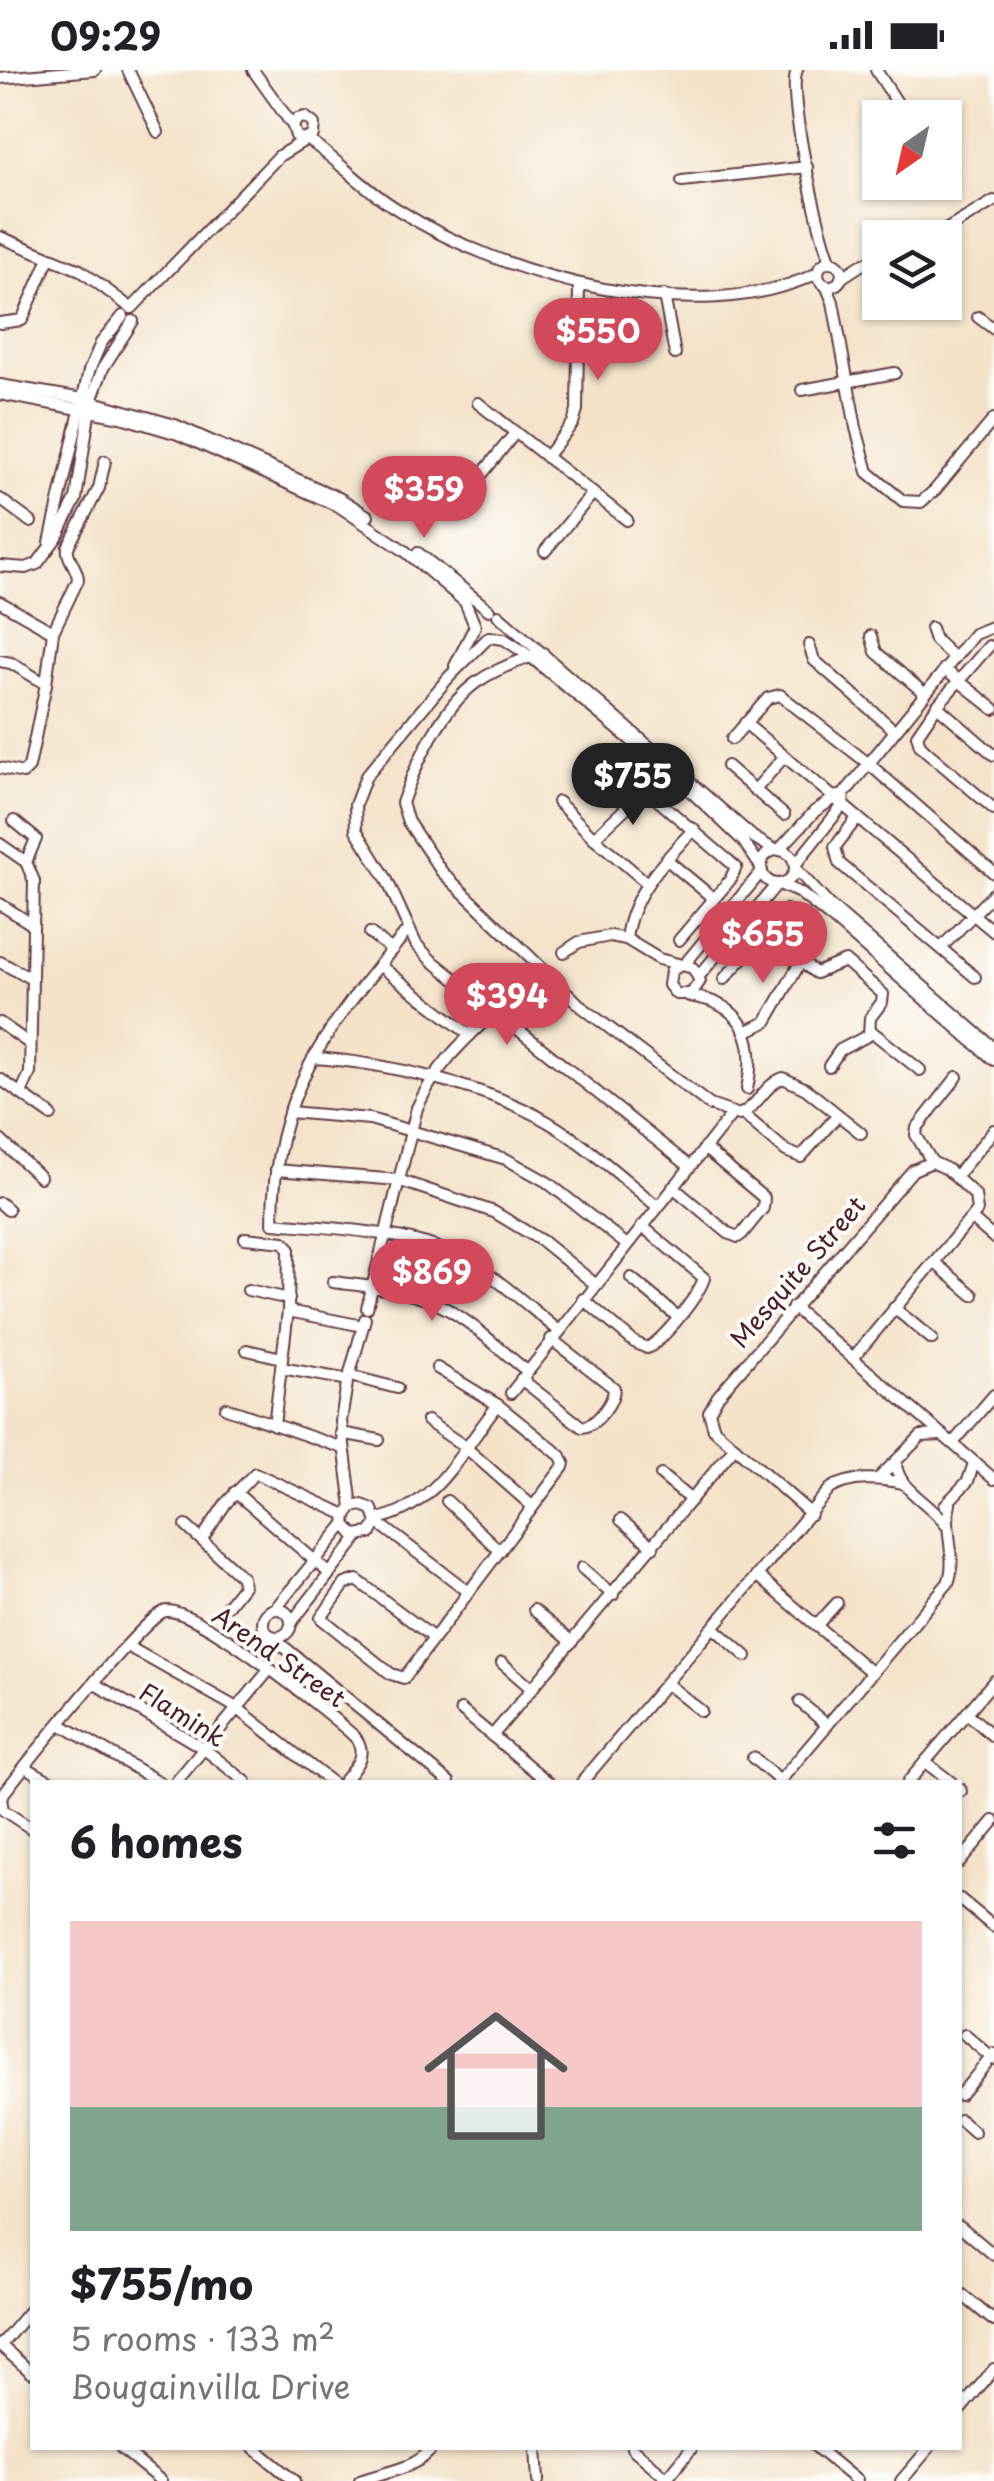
<!DOCTYPE html>
<meta charset="utf-8">
<style>
:root{--surface:#fff;--page:#f2f2f2;--text:#202124;--muted:#757577;--line:#e0e0e0;--accent:#d1495b}
body{margin:0;font-family:"Playpen Sans",sans-serif;background:var(--page);color:var(--text);height:100vh;display:flex;flex-direction:column;font-size:38px;white-space:nowrap}
*{box-sizing:border-box;margin:0}
p{font-size:32px;color:var(--muted)}
.icon{flex:none;width:55px;height:55px;fill:none;stroke:currentColor;stroke-width:2;stroke-linecap:round;stroke-linejoin:round}
.map{position:relative;flex:1;overflow:hidden}
.drawer{position:absolute;left:30px;top:1710px;width:932px;height:670px;display:flex;flex-direction:column;background:var(--surface);border-radius:0px;box-shadow:0 2px 8px #0004}
.drawer>*{flex:none}
.needle{width:65px;rotate:214deg}
.fabs{position:absolute;left:862px;top:30px;display:grid;gap:20px}
.fabs a{display:grid;place-items:center;width:100px;height:100px;border-radius:0px;background:var(--surface);box-shadow:0 2px 8px #0004;font-size:50px}
.price{position:absolute;translate:-50% -85px;padding:0 22px;border-radius:35px;background:var(--accent);color:#fff;font-size:32px;line-height:65px;filter:drop-shadow(0 2px 5px #0008)}
.price::after{content:'';position:absolute;left:50%;top:60px;width:30px;height:22px;margin-left:-15px;background:inherit;clip-path:polygon(0 0,100% 0,50% 100%)}
.price.current{background:#222;color:#fff}
ul{padding:0;list-style:none}
li{display:grid;align-content:center;gap:20px;height:530px;padding:0 40px}
li+li{border-top:2px solid var(--line)}
li span{display:grid;place-items:center;height:310px;border-radius:0px;color:#555}
li>.icon{margin-inline-start:auto}
span .icon{width:180px;height:180px;fill:#fffc;stroke-width:1}
li b{font-size:42px}
h2{display:flex;justify-content:space-between;align-items:center;height:120px;padding:0 40px;font-size:42px}
.status{display:flex;justify-content:space-between;align-items:center;height:70px;padding:0 50px;background:var(--surface);direction:ltr}
.status svg{height:28px;fill:currentColor}
.map>svg:first-child{display:block}
.lines{fill:none;stroke-linecap:round;stroke-linejoin:round}
.minor-casing{stroke:#643c43;stroke-width:14}
.minor{stroke:#fff;stroke-width:10}
.labels{text-anchor:middle;stroke-width:8;stroke-linejoin:round;paint-order:stroke}
.street-label{font-size:25px;fill:#4a1f2b;stroke:#fdfcf7}
</style>
<div class="status"><b>09:29</b><svg viewBox="0 0 49 12"><path d="M0 12V9h3v3zM5 12V6h3v6zM10 12V3h3v9zM15 12V0h3v12zM26 1h20v11H26zM47 4h2v5h-2z"/></svg></div>
<div class="map">
<svg width="994" height="2411" viewBox="0 0 994 2411">
<rect width="100%" height="100%" fill="#fdfcf7"/>
<filter id="ink" filterUnits="userSpaceOnUse"><feTurbulence type="fractalNoise" baseFrequency=".01" numOctaves="2"/><feDisplacementMap in="SourceGraphic" scale="20" xChannelSelector="R" yChannelSelector="G"/><feConvolveMatrix kernelMatrix="1 2 1 2 8 2 1 2 1" color-interpolation-filters="sRGB"/></filter>
<filter id="wash" filterUnits="userSpaceOnUse"><feTurbulence type="fractalNoise" baseFrequency=".0048" numOctaves="4" result="noise"/><feDisplacementMap in="SourceGraphic" scale="40" xChannelSelector="R" yChannelSelector="G"/><feGaussianBlur stdDeviation="2.25" result="paint"/><feColorMatrix in="noise" values="0 0 0 0 0 0 0 0 0 0 0 0 0 0 0 0 0 1.4 0 .05"/><feComposite in="paint" operator="in"/></filter>
<g filter="url(#wash)">
<rect width="100%" height="100%" fill="#f4e2c9"/>
</g>
<g filter="url(#ink)">
<g class="lines">
<defs>
<g id="minor">
<polyline points="128,0 158,62"/>
<polyline points="253,0 293,56"/>
<path d="M797,0c-11,23 22,164 34,192"/>
<polyline points="876,0 907,48"/>
<polyline points="0,8 95,0"/>
<path d="M307,69c31,21 57,50 90,70 107,69 301,122 421,64"/>
<polyline points="682,111 807,97"/>
<polyline points="0,167 80,200 131,238"/>
<polyline points="932,168 994,131"/>
<circle cx="830" cy="204" r="12"/>
<polyline points="841,208 861,195 880,188"/>
<polyline points="826,215 833,232 856,358 868,402 903,431 921,432 935,420 994,349"/>
<polyline points="664,225 675,284"/>
<polyline points="132,238 279,86 313,65 314,54 305,47 297,49 293,56 296,66 303,69"/>
<polyline points="978,247 994,259"/>
<polyline points="0,253 22,250 49,188"/>
<polyline points="0,315 83,329 175,355 339,428 368,446"/>
<polyline points="802,320 895,303"/>
<polyline points="0,324 121,347 178,364 340,437 405,481 465,532 475,556 455,596"/>
<polyline points="478,333 627,450"/>
<polyline points="546,387 573,353 577,340 579,215"/>
<polyline points="471,418 515,363"/>
<polyline points="0,429 31,452"/>
<polyline points="50,472 89,301 101,273 123,246"/>
<polyline points="545,481 593,423"/>
<polyline points="418,483 489,540"/>
<polyline points="0,496 26,498 37,494 57,467 76,429 91,331 103,298 133,251"/>
<polyline points="0,532 53,562"/>
<polyline points="498,545 753,767 775,780"/>
<polyline points="931,558 935,570 954,588"/>
<polyline points="871,566 876,582 924,623"/>
<polyline points="809,575 814,590 894,660"/>
<polyline points="989,576 937,636 917,665 920,675 926,681 994,739"/>
<path d="M543,583c-23,7 -46,15 -66,29 -35,25 -61,81 -75,121l6,19 34,50 140,135 128,98 29,10c19,-8 25,-30 44,-37l23,11 55,44"/>
<polyline points="0,591 11,593 46,614 29,697 23,703 0,698"/>
<polyline points="944,599 994,639"/>
<path d="M46,614l7,-52 25,-52c0,-13 -12,-21 -10,-33l31,-59 6,-27"/>
<polyline points="937,636 994,685"/>
<polyline points="745,653 994,862"/>
<polyline points="732,669 768,628 780,625 869,694 994,803"/>
<polyline points="727,696 784,745"/>
<polyline points="622,700 736,797 730,810 679,870"/>
<polyline points="755,720 784,687"/>
<polyline points="558,732 594,768 647,813"/>
<polyline points="857,748 835,777 839,793 975,907"/>
<polyline points="14,751 36,769 26,792"/>
<polyline points="594,768 646,719"/>
<polyline points="0,774 26,792 34,811 30,1003 21,1023"/>
<polyline points="779,780 815,741 838,726"/>
<circle cx="778" cy="797" r="17"/>
<polyline points="666,789 713,828"/>
<polyline points="795,795 843,735 844,724 974,564 994,556"/>
<polyline points="795,798 828,834 994,978"/>
<polyline points="779,814 800,823 834,850 994,990"/>
<polyline points="0,834 33,855"/>
<path d="M408,860c-79,96 -135,160 -135,293 60,5 146,8 198,40 31,18 59,45 87,67"/>
<polyline points="370,863 392,880"/>
<polyline points="765,866 816,903 845,891 883,924 882,932 870,948 869,965 840,980 829,996"/>
<path d="M626,869c5,-45 38,-78 68,-110"/>
<polyline points="941,878 994,823"/>
<polyline points="564,882 579,872 610,866 626,869 659,889 693,898 700,911 691,924 676,924 669,915 671,901 679,896"/>
<polyline points="0,892 32,909"/>
<polyline points="379,895 470,965"/>
<polyline points="684,895 762,801"/>
<polyline points="699,906 777,814"/>
<polyline points="724,909 786,840"/>
<path d="M689,926c54,7 69,42 58,93"/>
<polyline points="0,953 30,974"/>
<polyline points="871,961 920,1000"/>
<polyline points="745,962 766,952 800,893"/>
<path d="M313,988c69,4 175,28 235,64 39,23 74,56 109,84"/>
<polyline points="0,1009 51,1045"/>
<polyline points="289,1042 370,1049 506,1089 547,1112 627,1175"/>
<polyline points="743,1044 786,1081 801,1087 838,1045"/>
<polyline points="0,1070 40,1107"/>
<polyline points="689,1096 430,889 416,874 386,808 356,760 355,735 366,706 449,607 489,567 504,569 531,587 680,711 743,771 761,797"/>
<polyline points="276,1100 398,1110 494,1142 542,1171 595,1214"/>
<polyline points="956,1106 994,1060"/>
<polyline points="673,1117 728,1163 738,1167 742,1164 763,1138 764,1128 704,1078"/>
<polyline points="0,1133 8,1140"/>
<polyline points="972,1149 994,1168"/>
<polyline points="245,1168 284,1172 289,1178 288,1241 274,1355"/>
<polyline points="934,1192 973,1225"/>
<polyline points="631,1208 678,1247"/>
<path d="M333,1212c37,5 81,8 114,27 29,16 54,42 80,62"/>
<polyline points="248,1220 289,1229"/>
<path d="M583,1229l51,43 13,6c16,-7 52,-53 57,-70l-62,-52"/>
<polyline points="793,1237 994,1409"/>
<path d="M367,1238l50,-200c19,-42 44,-65 77,-96"/>
<polyline points="894,1238 932,1269"/>
<polyline points="288,1241 363,1256"/>
<polyline points="247,1280 282,1288"/>
<polyline points="853,1288 977,1141 975,1125 947,1099 932,1092 916,1065 917,1058 957,1007"/>
<polyline points="281,1298 343,1309"/>
<polyline points="350,1303 365,1249"/>
<polyline points="354,1307 397,1318"/>
<path d="M521,1309l61,48c14,-1 32,-25 32,-39l-63,-49"/>
<polyline points="347,1313 341,1351 352,1437 346,1445 345,1454 354,1465 371,1463 377,1452 372,1439 362,1435 352,1437"/>
<polyline points="511,1323 732,1044"/>
<polyline points="226,1338 343,1378"/>
<polyline points="427,1351 464,1376 532,1436"/>
<polyline points="341,1363 379,1370"/>
<polyline points="953,1373 994,1325"/>
<path d="M896,1392c0,27 35,41 49,62"/>
<polyline points="661,1405 691,1430"/>
<polyline points="878,1409 921,1366 942,1365"/>
<polyline points="235,1422 329,1503"/>
<polyline points="447,1431 500,1481"/>
<polyline points="945,1435 968,1411 974,1393"/>
<polyline points="811,1444 714,1359 709,1342 718,1326 913,1100 932,1092"/>
<path d="M377,1449c60,-12 85,-70 121,-114"/>
<polyline points="621,1450 653,1477"/>
<polyline points="377,1452 469,1522"/>
<polyline points="186,1456 242,1507 243,1516 228,1535"/>
<polyline points="202,1469 226,1433 255,1403 346,1445"/>
<polyline points="582,1498 613,1525"/>
<polyline points="758,1506 872,1603"/>
<circle cx="277" cy="1553" r="14"/>
<polyline points="275,1539 345,1454"/>
<polyline points="534,1540 572,1572"/>
<polyline points="292,1552 359,1466"/>
<polyline points="816,1556 837,1533"/>
<polyline points="714,1558 746,1586"/>
<polyline points="272,1567 449,1712"/>
<polyline points="434,1568 357,1510 345,1514 321,1548 391,1604 404,1608 563,1397 564,1393 561,1386 498,1335 437,1298"/>
<polyline points="127,1576 237,1638 331,1712"/>
<polyline points="502,1593 532,1619"/>
<polyline points="95,1614 203,1678 246,1712"/>
<polyline points="667,1614 701,1641"/>
<polyline points="800,1632 827,1655"/>
<polyline points="461,1640 548,1712"/>
<polyline points="967,1643 994,1667"/>
<polyline points="60,1654 159,1712"/>
<polyline points="492,1666 735,1377"/>
<polyline points="753,1688 780,1711"/>
<polyline points="925,1692 951,1712"/>
<polyline points="25,1697 52,1712"/>
<polyline points="176,1712 270,1599"/>
<path d="M582,1712l248,-293c20,-13 50,-11 72,-6"/>
<path d="M779,1712l169,-199c10,-24 -5,-53 2,-79"/>
<polyline points="908,1712 994,1611"/>
<polyline points="960,1719 961,1721"/>
<path d="M32,1759l-29,-19 -2,-11 3,-6c19,-25 143,-181 162,-182 32,-3 162,101 189,126 14,18 -1,31 -12,45"/>
<polyline points="960,1792 994,1751"/>
<polyline points="960,1829 994,1857"/>
<polyline points="965,1965 993,1989"/>
<polyline points="960,2025 994,1984"/>
<polyline points="960,2050 974,2062"/>
<polyline points="960,2156 994,2185"/>
<polyline points="960,2223 994,2251"/>
<polyline points="0,2275 32,2303"/>
<polyline points="0,2276 32,2238"/>
<polyline points="960,2340 994,2299"/>
<polyline points="121,2378 161,2411"/>
<polyline points="254,2378 294,2411"/>
<polyline points="536,2378 538,2411"/>
<polyline points="632,2378 670,2411"/>
<polyline points="817,2378 857,2411"/>
<path d="M360,2411c24,-9 57,-12 72,-33"/>
<polyline points="665,2411 691,2379"/>
<polyline points="901,2411 929,2378"/>
</g>
</defs>
<use href="#minor" class="minor-casing"/>
<use href="#minor" class="minor"/>
</g>
</g>
<g class="labels">
<g class="street-label">
<text transform="translate(798 1202) rotate(-49)" y="9">Mesquite Street</text>
<text transform="translate(279 1587) rotate(35)" y="9">Arend Street</text>
<text transform="translate(182 1645) rotate(32)" y="9">Flamink</text>
</g>
</g>
</svg>
<div class="fabs">
<a><svg class="needle" viewBox="-14 -14 28 28"><path d="M0-13l5 13h-10z" fill="#e53935"/><path d="M0 13l5-13h-10z" fill="#757577"/></svg></a>
<a><svg class="icon" aria-label="layers" viewBox="0 0 24 24"><path d="M12 4l9 5-9 5-9-5zM3 14l9 5 9-5"/></svg></a>
</div>
<b class="price" style="left:598px;top:313px">$550</b>
<b class="price" style="left:424px;top:471px">$359</b>
<b class="price current" style="left:633px;top:758px">$755</b>
<b class="price" style="left:763px;top:916px">$655</b>
<b class="price" style="left:507px;top:978px">$394</b>
<b class="price" style="left:432px;top:1254px">$869</b>
<section class="drawer">
<h2>6 homes<svg class="icon" aria-label="filters" viewBox="0 0 24 24"><path d="M4 7h16M4 17h16"/><circle cx="9" cy="7" r="2"/><circle cx="15" cy="17" r="2"/></svg></h2>
<ul>
<li><span style="background:linear-gradient(#f6c9c9 60%,#7fa58c 0)"><svg class="icon" aria-label="home" viewBox="0 0 24 24"><path d="M3 11l9-7 9 7M6 9v11h12V9"/></svg></span><div><b>$755/mo</b><p>5 rooms · 133 m²</p><p>Bougainvilla Drive</p></div></li>
</ul>
</section>
</div>
